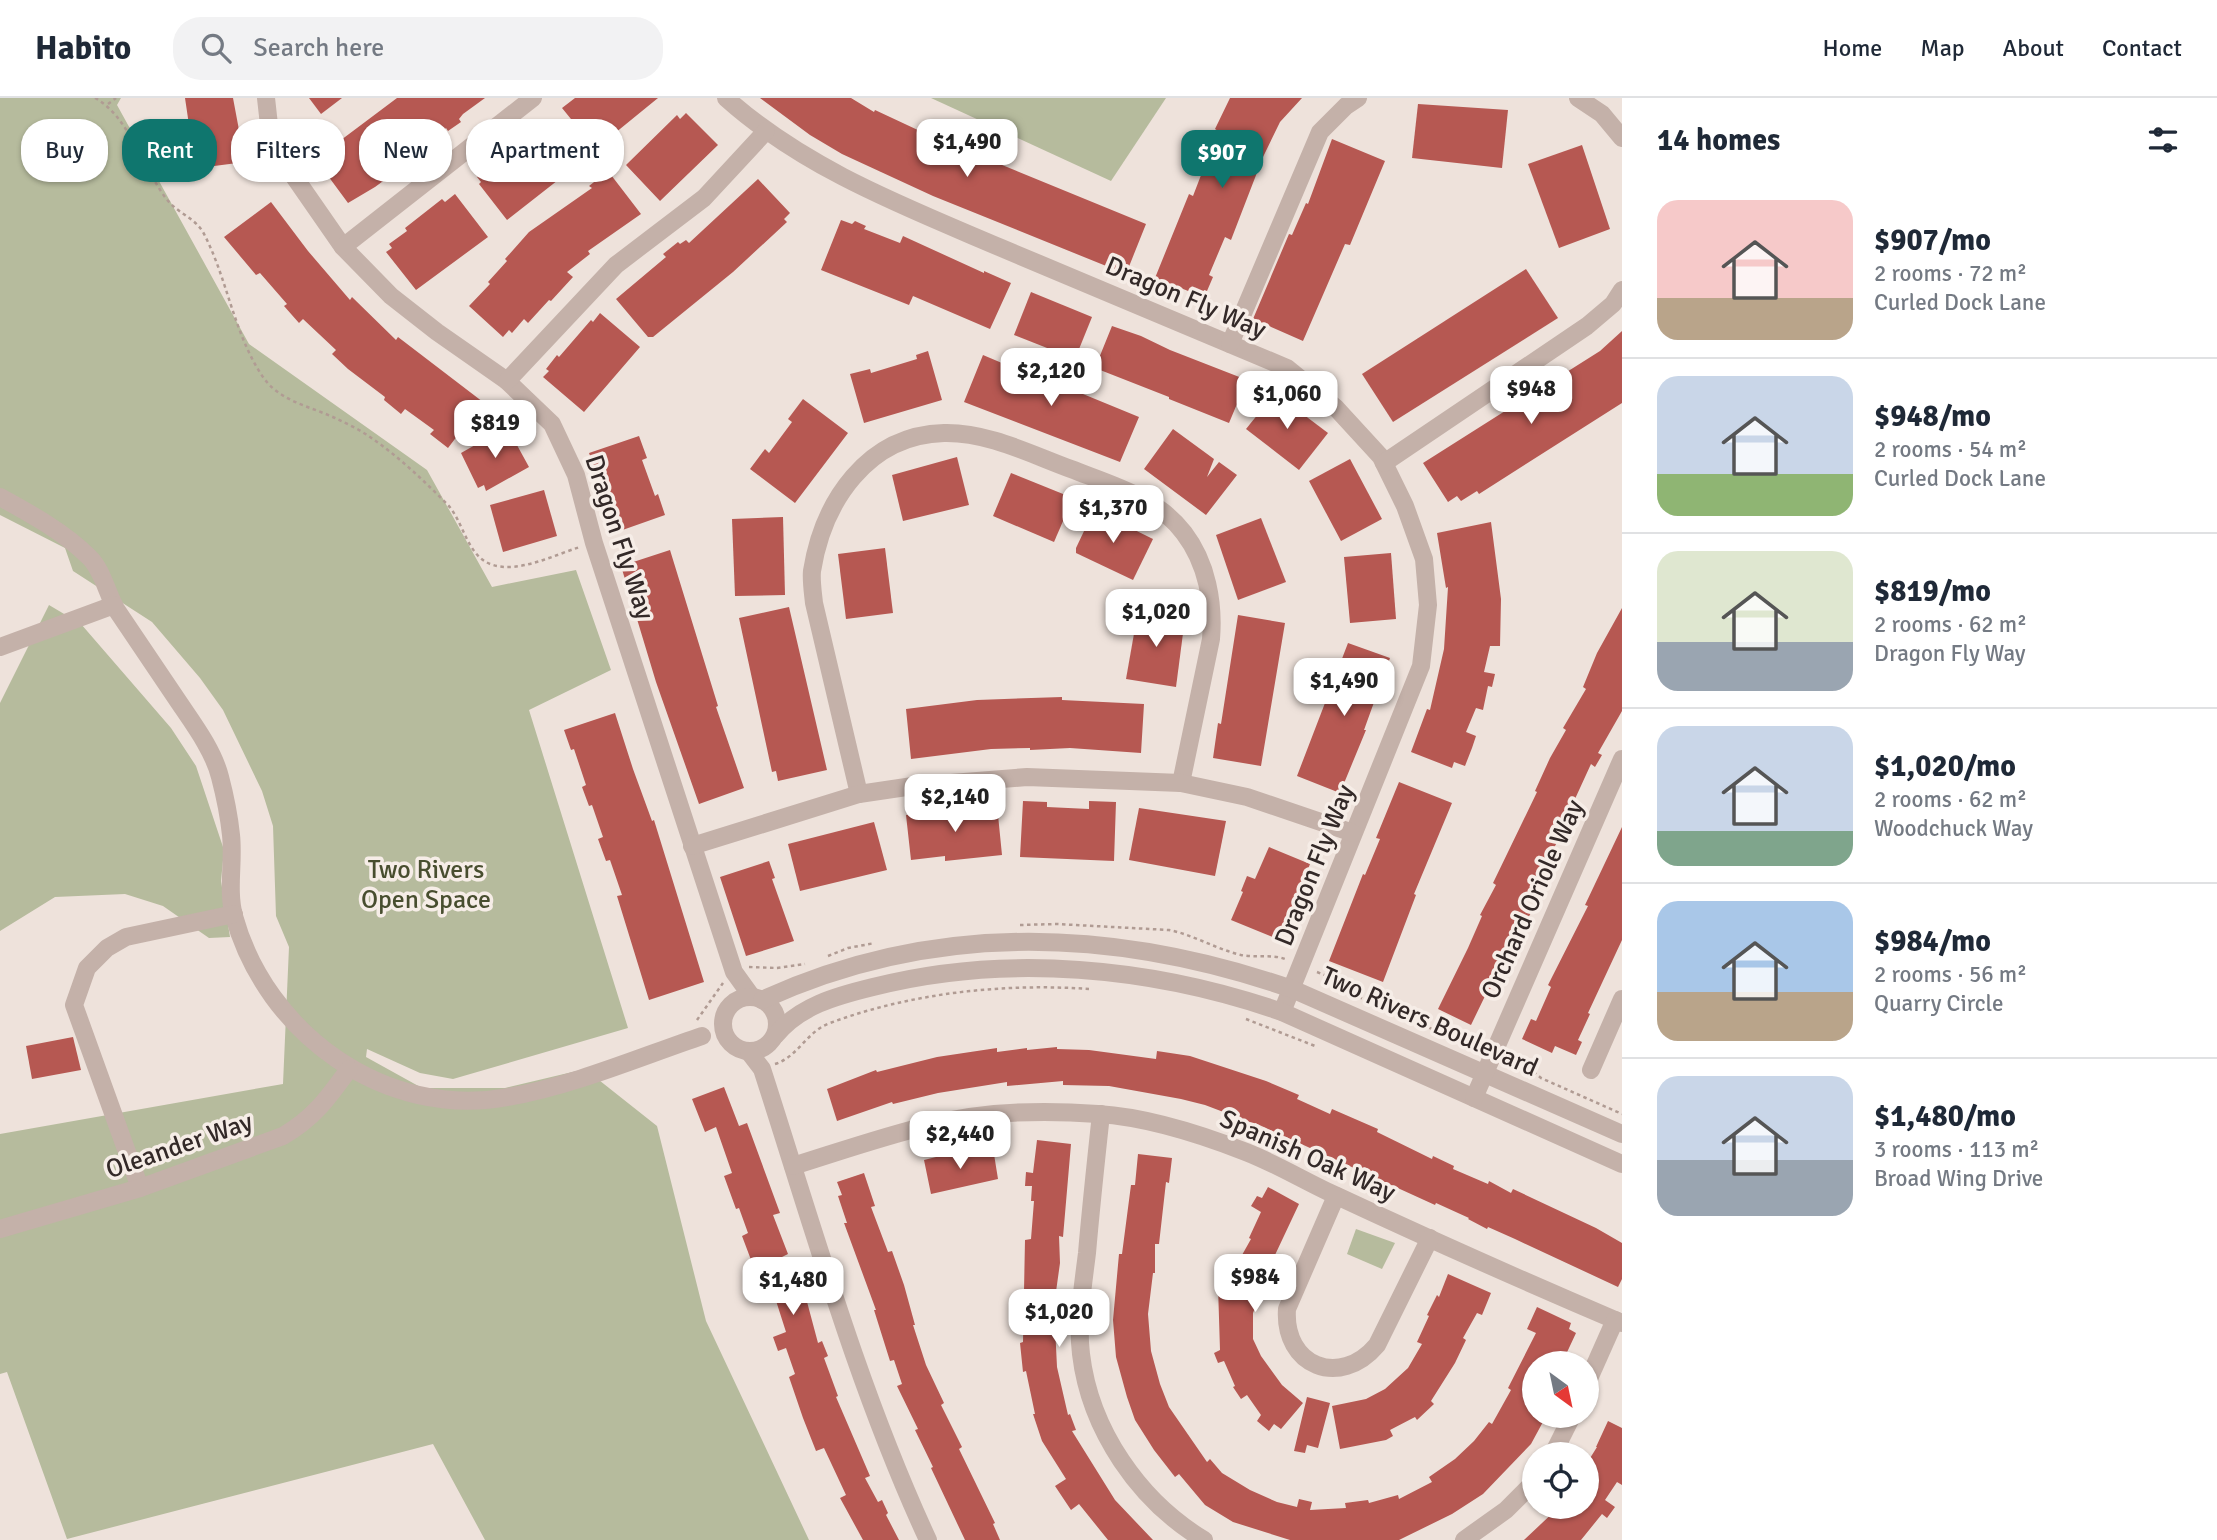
<!DOCTYPE html>
<meta charset="utf-8">
<style>
:root{--surface:#fff;--page:#f2f2f3;--text:#1f2937;--muted:#747a83;--line:#e0e1e3;--accent:#0f766e}
body{margin:0;font-family:Signika,sans-serif;background:var(--page);color:var(--text);height:100vh;display:flex;flex-direction:column;font-size:26px;white-space:nowrap}
*{box-sizing:border-box;margin:0}
p{font-size:23px;color:var(--muted)}
.icon{flex:none;width:38px;height:38px;fill:none;stroke:currentColor;stroke-width:2;stroke-linecap:round;stroke-linejoin:round}
.map{position:relative;flex:1;overflow:hidden}
.details{display:flex;flex-direction:column;background:var(--surface);width:595px}
.details>*{flex:none}
.top-card{position:absolute;left:21px;top:21px;width:665px;height:63px;display:flex;gap:14px}
.needle{width:46px;rotate:147deg}
.fabs{position:absolute;left:1522px;top:1253px;display:grid;gap:14px}
.fabs a{display:grid;place-items:center;width:77px;height:77px;border-radius:50%;background:var(--surface);box-shadow:0 2px 5px #0004;font-size:35px}
.price{position:absolute;translate:-50% -60px;padding:0 16px;border-radius:14px;background:#fff;color:#222;font-size:23px;line-height:46px;filter:drop-shadow(0 2px 4px #0008)}
.price::after{content:'';position:absolute;left:50%;top:42px;width:21px;height:16px;margin-left:-10px;background:inherit;clip-path:polygon(0 0,100% 0,50% 100%)}
.price.selected{background:var(--accent);color:#fff}
ul{padding:0;list-style:none}
li{display:flex;align-items:center;gap:21px;height:175px;padding:0 35px}
li+li{border-top:2px solid var(--line)}
li span{display:grid;place-items:center;flex:none;width:196px;height:140px;border-radius:21px;color:#555}
li>.icon{margin-inline-start:auto}
span .icon{width:84px;height:84px;fill:#fffc;stroke-width:1}
li b{font-size:30px}
h2{display:flex;justify-content:space-between;align-items:center;height:84px;padding:0 35px;font-size:30px}
.tag{padding:0 24px;border-radius:28px;background:var(--surface);box-shadow:0 2px 5px #0004;font-size:24px;line-height:63px}
.tag.selected{background:var(--accent);color:#fff}
header{display:flex;align-items:center;gap:42px;box-sizing:border-box;height:98px;padding:0 35px;background:var(--surface);border-bottom:2px solid var(--line)}
header strong{font-size:33px}
nav{display:flex;gap:38px;margin-inline-start:auto;font-size:24px}
.search{width:490px;height:63px;background:var(--page);display:flex;align-items:center;gap:18px;box-sizing:border-box;padding:0 24px;border-radius:28px;color:var(--muted);font-size:26px}
main{display:flex;flex:1;min-height:0}
.map>svg:first-child{display:block}
.green{fill:#b6bb9d}
.building{fill:#b65852}
.lines{fill:none;stroke-linecap:round;stroke-linejoin:round}
.path{stroke:#b09b93;stroke-width:2.5;stroke-dasharray:3.5 3.5;stroke-linecap:butt}
.minor{stroke:#c4b1a9;stroke-width:18}
.labels{text-anchor:middle;stroke-width:7;stroke-linejoin:round;paint-order:stroke}
.street-label{font-size:26px;fill:#332928;stroke:#f6ede7}
.park-label{font-size:26px;fill:#484e2f;stroke:#f6ede7}
</style>
<header>
<strong>Habito</strong>
<div class="search"><svg class="icon" aria-label="search" viewBox="0 0 24 24"><circle cx="10" cy="10" r="6"/><path d="M15 15l6 6"/></svg>Search here</div>
<nav><a>Home</a><a>Map</a><a>About</a><a>Contact</a></nav>
</header>
<main>
<div class="map">
<svg width="1622" height="1442" viewBox="0 0 1622 1442">
<rect width="100%" height="100%" fill="#eee2db"/>
<g class="green">
<polygon points="0,0 121,0 117,7 249,246 427,372 492,489 576,472 611,572 529,612 628,930 453,981 420,975 367,951 366,959 422,990 505,990 585,971 657,1028 706,1223 809,1442 485,1442 433,1346 67,1441 7,1274 0,1276 0,1036 283,986 289,849 276,818 273,728 262,693 223,612 200,580 152,524 73,473 65,450 0,417"/>
<polygon points="931,0 1166,0 1111,83"/>
<polygon points="49,507 81,526 171,630 196,668 224,752 221,783 230,839 209,840 163,808 125,796 55,799 0,833 0,605"/>
<polygon points="1356,1131 1395,1145 1382,1171 1347,1156"/>
</g>
<g class="building">
<polygon points="185,0 233,0 245,64 191,71 187,39 184,39 182,28 189,27"/>
<polygon points="309,0 342,0 321,16"/>
<polygon points="397,0 485,0 463,16 459,21 461,24 448,33 446,30 423,48 427,54 402,72 401,70 375,89 348,105 317,63 342,44 341,42"/>
<polygon points="575,0 658,0 604,44 601,41 593,48 562,10"/>
<polygon points="760,0 851,0 874,14 875,12 967,55 968,53 1146,126 1126,176 933,98 842,56 810,37"/>
<polygon points="1230,0 1302,0 1280,24 1263,59 1231,142 1225,139 1209,177 1213,179 1207,193 1204,192 1201,198 1155,180 1189,96 1193,98 1218,33 1215,31"/>
<polygon points="1418,6 1508,12 1502,70 1412,60"/>
<polygon points="686,15 718,47 660,103 626,67 677,17 680,21"/>
<polygon points="542,24 576,68 507,122 479,86 481,84 477,79 530,38 528,36"/>
<polygon points="1332,41 1385,63 1350,147 1345,146 1303,243 1253,221 1289,136 1292,137 1306,105 1308,106"/>
<polygon points="1582,47 1610,131 1559,150 1528,66"/>
<polygon points="608,73 641,116 588,153 590,156 567,174 573,179 551,203 549,202 528,225 524,221 512,235 509,232 503,239 469,208 490,186 488,184 507,163 505,161 529,134 592,90 589,88"/>
<polygon points="758,81 790,115 784,121 787,124 733,174 653,239 648,239 616,201 666,159 663,156 678,144 680,146 686,142 689,145"/>
<polygon points="455,96 488,139 416,192 386,154 392,150 389,146 407,133 405,130 442,101 445,104"/>
<polygon points="271,104 308,153 350,202 352,199 396,242 398,239 483,304 448,350 430,336 434,332 405,311 401,316 384,302 385,299 348,271 332,256 336,252 303,221 299,225 284,208 287,206 260,175 256,177 224,139"/>
<polygon points="841,122 852,126 855,123 866,128 864,131 900,145 903,138 984,175 984,173 1011,185 990,231 913,198 909,207 821,172"/>
<polygon points="1526,171 1558,220 1393,324 1362,276"/>
<polygon points="1031,194 1092,219 1075,261 1014,237"/>
<polygon points="600,215 640,249 584,314 543,279 549,273 546,271 557,257 559,259 591,222 593,224"/>
<polygon points="1112,228 1141,238 1170,252 1247,282 1229,325 1169,301 1169,299 1095,270"/>
<polygon points="1622,233 1622,305 1479,396 1477,393 1461,403 1457,398 1448,404 1423,365 1600,253"/>
<polygon points="928,253 942,302 864,325 850,276 870,271 871,275 917,261 916,257"/>
<polygon points="983,257 1009,268 1010,266 1139,319 1120,364 964,304"/>
<polygon points="1275,295 1328,335 1299,372 1246,331"/>
<polygon points="803,301 848,335 795,405 750,371 765,351 769,355 792,324 788,321"/>
<polygon points="507,329 529,369 486,393 484,387 478,390 461,355"/>
<polygon points="1173,331 1214,361 1207,379 1219,364 1237,377 1206,417 1144,371"/>
<polygon points="639,338 647,360 642,362 655,398 658,396 665,417 614,435 610,423 606,425 602,414 605,413 589,364 592,363 589,355"/>
<polygon points="957,359 969,407 903,423 892,377"/>
<polygon points="1350,361 1382,421 1341,443 1309,383"/>
<polygon points="1011,375 1073,400 1054,444 993,418"/>
<polygon points="544,392 557,438 503,454 490,407"/>
<polygon points="1094,412 1153,441 1133,482 1076,455 1076,450"/>
<polygon points="783,419 785,497 735,498 732,421"/>
<polygon points="1261,420 1286,484 1238,502 1216,437"/>
<polygon points="1491,424 1501,501 1500,548 1490,548 1484,574 1495,576 1492,589 1488,588 1483,612 1476,610 1466,634 1476,638 1472,650 1465,668 1454,664 1452,670 1411,654 1427,611 1430,612 1444,551 1448,489 1446,490 1437,435"/>
<polygon points="885,450 893,515 846,521 838,456"/>
<polygon points="670,452 718,608 716,609 744,690 699,706 656,584 621,468"/>
<polygon points="1391,455 1396,521 1350,525 1344,459"/>
<polygon points="789,509 827,672 778,683 776,673 772,674 739,520"/>
<polygon points="1622,510 1622,613 1598,655 1602,657 1595,669 1591,666 1569,714 1575,717 1568,731 1565,729 1524,807 1533,811 1526,824 1523,823 1501,871 1487,897 1486,896 1471,927 1438,911 1468,850 1482,818 1480,817 1496,787 1493,785 1537,694 1535,693 1550,660 1566,632 1563,630 1586,591 1583,589 1597,555"/>
<polygon points="1138,513 1185,520 1176,589 1126,581"/>
<polygon points="1238,517 1285,525 1261,668 1213,660 1218,625 1221,626"/>
<polygon points="1348,545 1390,560 1364,632 1366,632 1340,695 1297,678"/>
<polygon points="1062,599 1062,602 1144,606 1141,655 1070,650 1030,652 1030,650 991,651 911,661 906,611 977,602"/>
<polygon points="615,615 633,671 652,723 654,722 704,884 649,902 617,798 622,797 610,762 606,763 598,741 603,739 592,707 589,708 582,689 586,687 574,651 571,652 564,632"/>
<polygon points="1399,684 1452,705 1414,796 1416,797 1383,884 1329,863 1363,776 1365,777 1380,741 1376,740"/>
<polygon points="1023,703 1047,704 1047,709 1089,711 1089,703 1116,704 1114,763 1020,759"/>
<polygon points="997,707 1002,757 945,763 945,758 911,762 906,717"/>
<polygon points="1139,710 1226,723 1215,778 1129,762"/>
<polygon points="874,724 887,772 800,793 788,746"/>
<polygon points="1622,729 1622,842 1588,915 1590,916 1578,942 1582,944 1576,957 1555,948 1552,955 1522,941 1531,921 1536,923 1551,889 1548,887 1588,808 1585,807"/>
<polygon points="1269,749 1310,766 1280,842 1231,822 1243,794 1241,793 1247,778 1255,781"/>
<polygon points="769,763 775,780 772,781 794,843 746,858 720,779"/>
<polygon points="73,939 81,972 32,981 26,948"/>
<polygon points="1057,949 1057,951 1089,952 1156,961 1157,953 1190,958 1266,983 1299,997 1297,1001 1330,1016 1332,1011 1378,1031 1377,1034 1432,1061 1433,1058 1454,1068 1453,1071 1488,1086 1489,1083 1511,1095 1513,1091 1596,1130 1622,1145 1622,1181 1618,1189 1515,1141 1488,1129 1487,1131 1468,1121 1469,1120 1436,1105 1435,1107 1255,1025 1255,1026 1205,1007 1181,1001 1109,988 1063,987 1063,983 1007,988 1007,984 938,995 893,1006 892,1004 837,1023 827,991 876,972 877,974 937,959 997,950 997,954 1027,950 1027,952"/>
<polygon points="724,989 739,1028 747,1025 780,1115 773,1117 788,1156 782,1159 793,1188 802,1185 818,1245 822,1243 828,1258 824,1260 838,1298 836,1299 870,1378 865,1380 878,1404 882,1402 888,1415 886,1417 899,1442 863,1442 840,1400 846,1397 824,1350 816,1353 803,1320 789,1279 795,1276 786,1250 778,1253 773,1239 786,1234 771,1187 762,1191 742,1138 748,1135 739,1110 736,1111 724,1078 732,1075 716,1029 705,1034 692,1001"/>
<polygon points="1037,1042 1071,1046 1063,1139 1059,1138 1060,1165 1054,1208 1057,1269 1068,1317 1070,1316 1076,1332 1072,1333 1115,1402 1153,1442 1108,1442 1079,1406 1071,1412 1055,1388 1066,1381 1042,1343 1033,1316 1035,1316 1026,1273 1023,1274 1020,1245 1023,1244 1025,1142 1031,1141 1034,1103 1031,1103 1032,1088 1025,1088 1026,1074 1033,1075"/>
<polygon points="993,1050 998,1081 931,1096 924,1062 952,1055 953,1060 979,1056 979,1052"/>
<polygon points="1138,1056 1172,1060 1169,1085 1166,1084 1159,1146 1155,1146 1155,1175 1153,1175 1148,1216 1151,1253 1160,1286 1169,1309 1207,1364 1210,1361 1222,1375 1250,1392 1277,1404 1297,1409 1299,1401 1312,1404 1310,1412 1346,1410 1345,1405 1368,1402 1369,1405 1398,1397 1399,1401 1432,1384 1429,1379 1455,1361 1474,1343 1489,1324 1492,1326 1511,1292 1508,1290 1536,1235 1527,1231 1537,1209 1571,1225 1569,1231 1576,1235 1562,1265 1535,1265 1535,1318 1544,1322 1531,1346 1483,1396 1452,1416 1399,1442 1290,1442 1233,1424 1205,1407 1179,1376 1175,1379 1154,1352 1135,1322 1127,1299 1116,1259 1113,1222 1119,1156 1122,1156 1131,1087 1135,1087"/>
<polygon points="864,1075 875,1108 871,1109 888,1154 892,1153 904,1187 915,1227 913,1227 926,1267 944,1305 941,1307 962,1349 959,1351 995,1425 993,1426 1000,1442 965,1442 931,1370 933,1369 915,1332 918,1331 897,1288 902,1286 894,1262 890,1263 874,1212 876,1212 844,1125 847,1125 838,1098 842,1097 837,1084"/>
<polygon points="1268,1089 1299,1106 1275,1157 1279,1160 1264,1185 1253,1215 1253,1241 1261,1258 1282,1287 1303,1305 1281,1331 1274,1326 1269,1333 1257,1323 1261,1317 1247,1297 1241,1301 1233,1289 1235,1288 1224,1263 1218,1265 1214,1255 1220,1252 1218,1188 1221,1179 1228,1182 1251,1141 1249,1140 1261,1114 1251,1108 1257,1098 1262,1100"/>
<polygon points="1448,1176 1491,1195 1482,1217 1477,1215 1463,1240 1466,1242 1455,1265 1431,1303 1434,1306 1417,1322 1415,1319 1390,1332 1393,1338 1386,1342 1340,1351 1332,1308 1366,1301 1385,1291 1408,1270 1422,1246 1417,1244 1429,1218 1427,1217 1437,1197 1439,1199"/>
<polygon points="1307,1299 1330,1305 1318,1350 1307,1347 1305,1355 1294,1353"/>
<polygon points="1608,1323 1622,1330 1622,1387 1617,1384 1605,1402 1615,1409 1607,1420 1602,1416 1581,1442 1524,1442 1559,1409 1587,1409 1587,1365 1597,1349 1596,1349"/>
</g>
<g class="lines">
<g class="path">
<path d="M95,0c29,16 41,52 58,80 5,9 11,19 18,26 10,10 24,15 32,28 24,45 30,99 58,142 17,28 50,32 76,45 11,5 23,11 33,18 28,19 52,42 76,66 18,17 20,54 47,62 27,8 61,-10 87,-18"/>
<polyline points="108,6 116,0"/>
<path d="M1020,827l37,-1 112,6c25,5 47,19 72,25 14,3 31,-1 44,4"/>
<polyline points="828,858 848,850 875,845"/>
<polyline points="749,869 777,870 805,866"/>
<polyline points="1317,874 1327,878 1354,897 1446,937 1480,944"/>
<polyline points="1246,921 1315,948"/>
<polyline points="697,922 723,885"/>
<polyline points="1512,956 1541,980 1622,1016"/>
<path d="M775,966c23,-7 32,-33 55,-41 81,-30 173,-40 259,-34"/>
</g>
<g class="minor">
<polyline points="266,0 269,27 275,51 343,149 391,198 437,234 507,283 552,326 576,377 594,445 734,874 752,899"/>
<path d="M726,0c78,70 177,108 273,149 96,40 192,80 288,121l49,40 45,49 24,49 19,53 4,46 -7,61 -139,346"/>
<polyline points="1578,0 1602,16 1622,40"/>
<polyline points="343,149 533,0"/>
<polyline points="1230,246 1320,34 1346,8 1358,0"/>
<polyline points="507,283 616,167 704,100 766,33"/>
<polyline points="1384,365 1587,228 1613,206 1622,192"/>
<path d="M0,399c31,17 64,35 89,60 13,12 18,36 27,52 20,30 40,59 60,89 16,24 37,51 44,79 5,19 9,39 11,58 3,27 -4,55 3,81 32,117 151,204 274,181 64,-11 132,-40 194,-61"/>
<polyline points="0,549 114,507"/>
<path d="M859,696l-45,-191c-1,-10 -3,-22 -2,-32 11,-69 55,-136 132,-138 44,-1 86,21 127,36 41,16 86,28 113,64 23,30 30,70 27,106l-30,144"/>
<polyline points="692,748 859,696 913,688 1027,679 1181,685 1247,699 1353,735"/>
<circle cx="750" cy="926" r="27"/>
<path d="M762,902c172,-79 353,-72 530,-11l330,145"/>
<path d="M775,938c24,-30 61,-40 98,-49 133,-34 280,-20 409,25l340,152"/>
<path d="M749,954l13,17c51,158 96,320 166,471"/>
<polyline points="1591,972 1622,901"/>
<polyline points="1474,1000 1622,661"/>
<path d="M1101,1016c-5,46 -10,92 -14,139 -4,33 -10,67 -6,101 9,76 58,147 123,186"/>
<path d="M793,1068c45,-14 91,-30 137,-41 53,-14 113,-15 168,-11 50,3 102,20 148,38 31,12 60,30 91,44 94,44 189,86 285,127"/>
<polyline points="140,1090 74,907 87,870 107,850 126,839 234,816"/>
<path d="M1336,1098l-49,113c-4,57 53,80 90,36l53,-107"/>
<path d="M0,1131l140,-41 143,-52c31,-18 45,-38 66,-67"/>
<polyline points="1587,1285 1615,1222"/>
<polyline points="1553,1356 1572,1318"/>
<polyline points="1464,1442 1506,1412 1535,1383"/>
</g>
</g>
<g class="labels">
<g class="street-label">
<text transform="translate(1186 199) rotate(23)" y="9">Dragon Fly Way</text>
<text transform="translate(620 439) rotate(72)" y="9">Dragon Fly Way</text>
<text transform="translate(1314 767) rotate(-68)" y="9">Dragon Fly Way</text>
<text transform="translate(1532 801) rotate(-66)" y="9">Orchard Oriole Way</text>
<text transform="translate(1430 923) rotate(24)" y="9">Two Rivers Boulevard</text>
<text transform="translate(179 1047) rotate(-19)" y="9">Oleander Way</text>
<text transform="translate(1308 1057) rotate(24)" y="9">Spanish Oak Way</text>
</g>
<g class="park-label">
<text x="426" y="780">Two Rivers<tspan x="426" dy="30">Open Space</tspan></text>
</g>
</g>
</svg>
<div class="fabs">
<a><svg class="needle" viewBox="-14 -14 28 28"><path d="M0-13l5 13h-10z" fill="#e53935"/><path d="M0 13l5-13h-10z" fill="#747a83"/></svg></a>
<a><svg class="icon" aria-label="locate" viewBox="0 0 24 24"><circle cx="12" cy="12" r="6"/><path d="M12 2v4M12 18v4M2 12h4M18 12h4"/></svg></a>
</div>
<b class="price" style="left:967px;top:81px">$1,490</b>
<b class="price selected" style="left:1222px;top:92px">$907</b>
<b class="price" style="left:1051px;top:310px">$2,120</b>
<b class="price" style="left:1531px;top:328px">$948</b>
<b class="price" style="left:1287px;top:333px">$1,060</b>
<b class="price" style="left:495px;top:362px">$819</b>
<b class="price" style="left:1113px;top:447px">$1,370</b>
<b class="price" style="left:1156px;top:551px">$1,020</b>
<b class="price" style="left:1344px;top:620px">$1,490</b>
<b class="price" style="left:955px;top:736px">$2,140</b>
<b class="price" style="left:960px;top:1073px">$2,440</b>
<b class="price" style="left:1255px;top:1216px">$984</b>
<b class="price" style="left:793px;top:1219px">$1,480</b>
<b class="price" style="left:1059px;top:1251px">$1,020</b>
<div class="top-card">
<a class="tag">Buy</a>
<a class="tag selected">Rent</a>
<a class="tag">Filters</a>
<a class="tag">New</a>
<a class="tag">Apartment</a>
</div>
</div>
<section class="details">
<h2>14 homes<svg class="icon" aria-label="filters" viewBox="0 0 24 24"><path d="M4 7h16M4 17h16"/><circle cx="9" cy="7" r="2"/><circle cx="15" cy="17" r="2"/></svg></h2>
<ul>
<li><span style="background:linear-gradient(#f6c9c9 70%,#b9a48a 0)"><svg class="icon" aria-label="home" viewBox="0 0 24 24"><path d="M3 11l9-7 9 7M6 9v11h12V9"/></svg></span><div><b>$907/mo</b><p>2 rooms · 72 m²</p><p>Curled Dock Lane</p></div></li>
<li><span style="background:linear-gradient(#c9d6e8 70%,#8fb573 0)"><svg class="icon" aria-label="home" viewBox="0 0 24 24"><path d="M3 11l9-7 9 7M6 9v11h12V9"/></svg></span><div><b>$948/mo</b><p>2 rooms · 54 m²</p><p>Curled Dock Lane</p></div></li>
<li><span style="background:linear-gradient(#dfe7d0 65%,#9aa5b1 0)"><svg class="icon" aria-label="home" viewBox="0 0 24 24"><path d="M3 11l9-7 9 7M6 9v11h12V9"/></svg></span><div><b>$819/mo</b><p>2 rooms · 62 m²</p><p>Dragon Fly Way</p></div></li>
<li><span style="background:linear-gradient(#c9d6e8 75%,#7fa58c 0)"><svg class="icon" aria-label="home" viewBox="0 0 24 24"><path d="M3 11l9-7 9 7M6 9v11h12V9"/></svg></span><div><b>$1,020/mo</b><p>2 rooms · 62 m²</p><p>Woodchuck Way</p></div></li>
<li><span style="background:linear-gradient(#a9c7e8 65%,#b9a48a 0)"><svg class="icon" aria-label="home" viewBox="0 0 24 24"><path d="M3 11l9-7 9 7M6 9v11h12V9"/></svg></span><div><b>$984/mo</b><p>2 rooms · 56 m²</p><p>Quarry Circle</p></div></li>
<li><span style="background:linear-gradient(#c9d6e8 60%,#9aa5b1 0)"><svg class="icon" aria-label="home" viewBox="0 0 24 24"><path d="M3 11l9-7 9 7M6 9v11h12V9"/></svg></span><div><b>$1,480/mo</b><p>3 rooms · 113 m²</p><p>Broad Wing Drive</p></div></li>
</ul>
</section>
</main>
